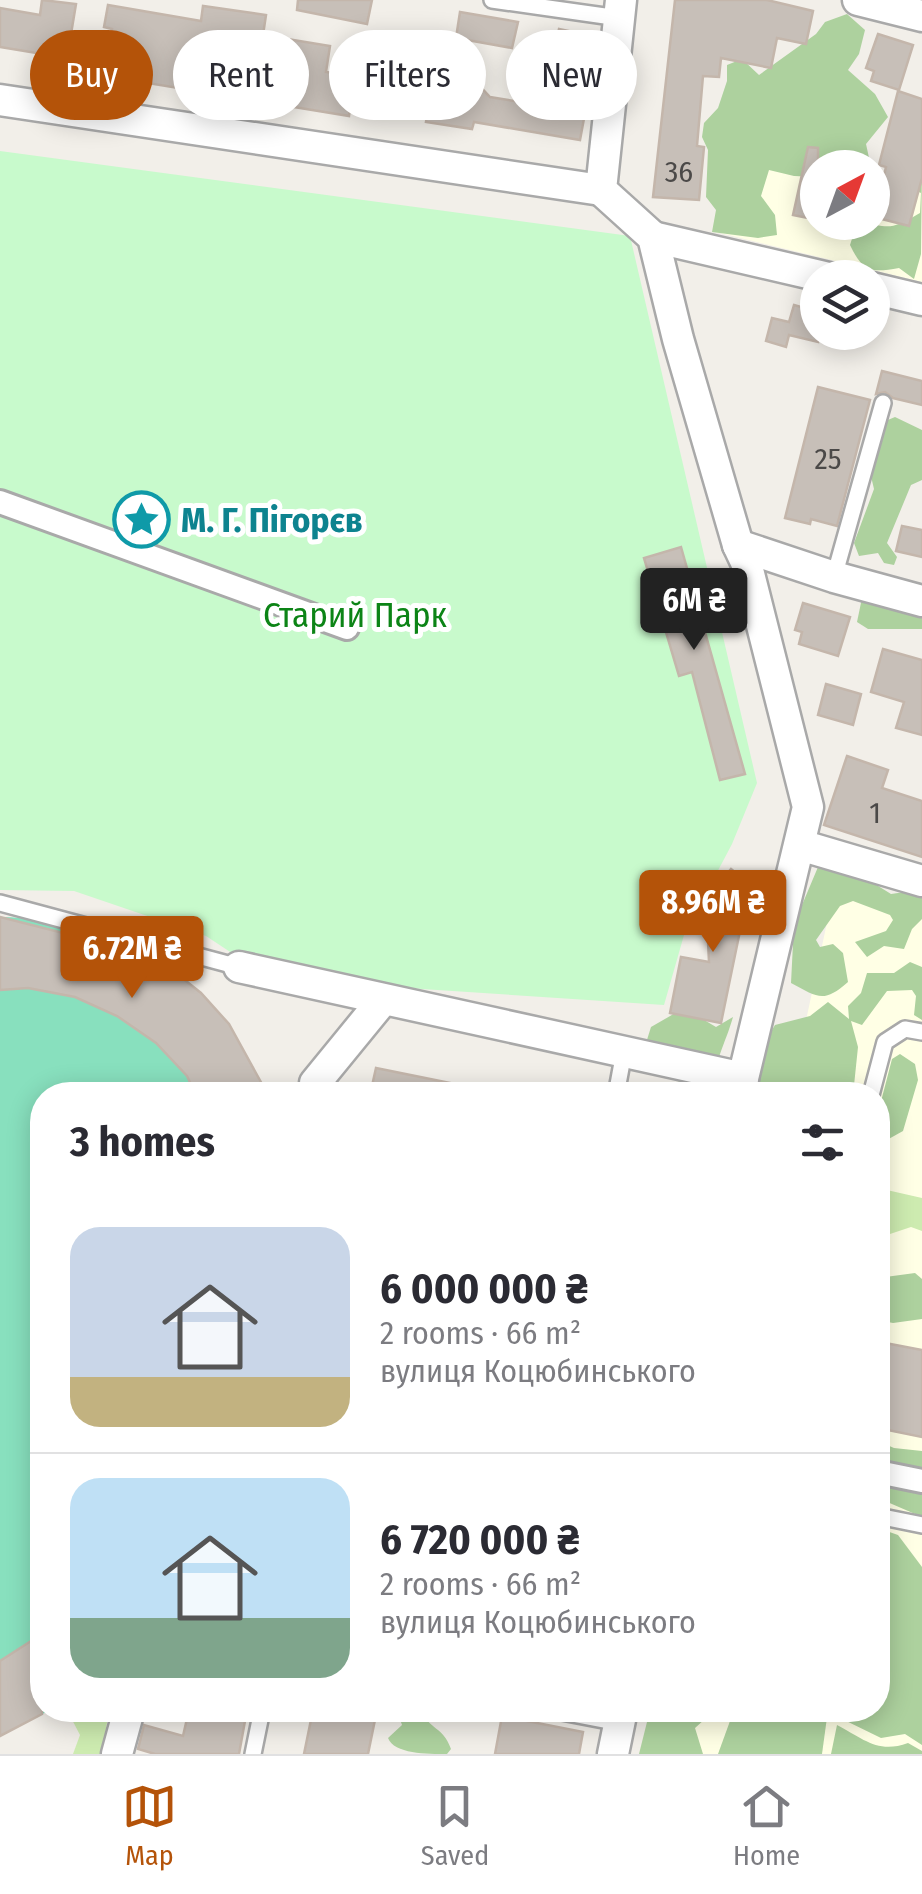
<!DOCTYPE html>
<meta charset="utf-8">
<style>
:root{--surface:#fff;--page:#f7f7f7;--text:#2b2b33;--muted:#7c7c81;--line:#e1e1e2;--accent:#b45309}
body{margin:0;font-family:"Fira Sans Condensed",sans-serif;background:var(--page);color:var(--text);height:100vh;display:flex;flex-direction:column;font-size:38px;white-space:nowrap}
*{box-sizing:border-box;margin:0}
p{font-size:32px;color:var(--muted)}
.icon{flex:none;width:55px;height:55px;fill:none;stroke:currentColor;stroke-width:2;stroke-linecap:round;stroke-linejoin:round}
.map{position:relative;flex:1;overflow:hidden}
.details{position:absolute;left:30px;top:1082px;width:860px;height:640px;display:flex;flex-direction:column;background:var(--surface);border-radius:40px;box-shadow:0 5px 25px #0003}
.details>*{flex:none}
.guide{position:absolute;left:30px;top:30px;width:862px;height:90px;display:flex;gap:20px}
.needle{width:65px;rotate:41deg}
.tools{position:absolute;left:800px;top:150px;display:grid;gap:20px}
.tools a{display:grid;place-items:center;width:90px;height:90px;border-radius:50%;background:var(--surface);box-shadow:0 5px 25px #0003;font-size:50px}
.price{position:absolute;translate:-50% -85px;padding:0 22px;border-radius:10px;background:var(--accent);color:#fff;font-size:32px;line-height:65px;filter:drop-shadow(0 2px 5px #0008)}
.price::after{content:'';position:absolute;left:50%;top:60px;width:30px;height:22px;margin-left:-15px;background:inherit;clip-path:polygon(0 0,100% 0,50% 100%)}
.price.selected{background:#222;color:#fff}
ul{padding:0;list-style:none}
li{display:flex;align-items:center;gap:30px;height:250px;padding:0 40px}
li+li{border-top:2px solid var(--line)}
li span{display:grid;place-items:center;flex:none;width:280px;height:200px;border-radius:30px;color:#555}
li>.icon{margin-inline-start:auto}
span .icon{width:120px;height:120px;fill:#fffc;stroke-width:1}
li b{font-size:42px}
h2{display:flex;justify-content:space-between;align-items:center;height:120px;padding:0 40px;font-size:42px}
.chip{padding:0 35px;border-radius:45px;background:var(--surface);box-shadow:0 5px 25px #0003;font-size:35px;line-height:90px}
.chip.selected{background:var(--accent);color:#fff}
.tab-bar{display:flex;justify-content:space-around;align-items:center;height:140px;border-top:2px solid var(--line);background:var(--surface);font-size:28px;color:var(--muted)}
.tab-bar a{display:grid;justify-items:center;gap:5px}
.tab-bar .selected{color:var(--accent)}
.map>svg:first-child{display:block}
.education{fill:#ffffe5}
.grass{fill:#cdebb0}
.forest{fill:#add19e}
.park{fill:#c8facc}
.pitch{fill:#88e0be}
.building{fill:#c7bfb8;stroke:#c4b6ab;stroke-width:2.5}
.lines{fill:none;stroke-linecap:round;stroke-linejoin:round}
.service-casing{stroke:#a9a9a9;stroke-width:20}
.pedestrian-casing{stroke:#a9a9a9;stroke-width:28}
.minor-casing{stroke:#a9a9a9;stroke-width:35}
.service{stroke:#fff;stroke-width:15}
.pedestrian{stroke:#fff;stroke-width:22}
.minor{stroke:#fff;stroke-width:30}
.labels{text-anchor:middle;stroke-width:10;stroke-linejoin:round;paint-order:stroke}
.number-label{font-size:30px;fill:#4b4948}
.culture-label{font-size:35px;font-weight:bold;fill:#0d838f;stroke:#fff;text-anchor:start}
.park-label{font-size:35px;fill:#0c8416;stroke:#fff}
</style>
<div class="map">
<svg width="922" height="1754" viewBox="0 0 922 1754">
<rect width="100%" height="100%" fill="#f2efe9"/>
<g class="education">
<polygon points="741,138 818,168 818,222 872,222 873,172 922,185 922,282 716,232"/>
<polygon points="834,890 922,913 922,1754 655,1754 664,1710 878,1710 878,1095 790,1095"/>
</g>
<g class="grass">
<polygon points="878,1188 922,1198 922,1231 911,1227 890,1234 878,1232"/>
<polygon points="67,1710 109,1710 102,1754 73,1754 80,1735"/>
</g>
<g class="forest">
<polygon points="847,14 865,30 859,54 848,70 875,94 888,117 866,144 871,167 818,168 817,177 794,176 769,170 761,196 775,215 777,235 758,238 712,232 716,210 706,197 708,150 702,137 704,123 718,108 727,81 727,65 742,59 759,75 816,34 825,22"/>
<path d="M922,165l-1,89 -7,25 -15,-11c-28,5 -36,4 -49,-23l7,-22c33,2 30,10 63,-10l1,-20 -14,-7z"/>
<polygon points="895,417 922,430 922,480 911,485 887,543 897,557 894,565 884,563 878,553 859,556 854,543 874,489 865,451 871,427"/>
<polygon points="922,594 922,629 868,629 857,622 862,598"/>
<path d="M818,867l36,4 37,23 21,-3 10,7v21l-10,10 -8,20 -20,-3 -17,11 -12,-15 31,-11 7,-11 -3,-5 -37,-14 -13,5 -24,34 4,7 13,-3 10,9 5,29c-25,22 -30,15 -57,1l3,-59z"/>
<path d="M910,962l12,5v53l-8,-5 2,-19 -4,-6 -25,1 -25,34 -11,-4 7,26 -5,48h-95c-1,-23 4,-51 17,-70l35,-9 18,-14 21,17 -1,-13 13,-13 6,-20h27z"/>
<path d="M684,1008l32,19 17,-10c-8,28 -18,41 -20,72l-25,-4 -32,-12 -10,-30 5,-16z"/>
<polygon points="900,1054 915,1064 918,1080 903,1131 885,1141 878,1151 878,1113 892,1059"/>
<polygon points="915,1273 922,1279 922,1319 893,1323 878,1320 878,1278"/>
<polygon points="878,1441 894,1448 922,1451 922,1517 878,1498"/>
<polygon points="878,1528 898,1535 922,1567 922,1745 905,1734 881,1738 836,1716 840,1710 878,1710"/>
<path d="M397,1710h24c8,20 22,16 30,39l-4,5c-20,0 -53,0 -59,-16l14,-13z"/>
<polygon points="650,1710 715,1710 695,1728 703,1754 639,1754"/>
<polygon points="734,1710 828,1710 822,1754 718,1754"/>
<path d="M837,1725c27,14 41,29 71,18l14,8v3h-91z"/>
</g>
<polygon class="park" points="0,151 630,236 757,783 732,844 684,935 664,1005 422,989 262,973 206,936 74,891 0,890"/>
<path class="pitch" d="M0,917c30,0 55,7 84,14 100,28 138,75 184,164h-226v615h9l-51,23z"/>
<g class="building">
<polygon points="42,0 76,4 67,58 0,47 0,8 40,15"/>
<polygon points="298,0 372,0 367,24 297,10"/>
<polygon points="675,0 767,0 813,11 806,44 777,38 771,68 721,58 719,77 703,76 697,146 704,147 699,200 653,197"/>
<polygon points="108,5 201,21 203,6 266,15 263,35 330,46 326,72 378,79 386,35 409,39 406,56 431,60 428,77 459,83 462,79 475,81 490,97 544,106 547,89 581,93 578,112 585,113 580,140 474,122 472,129 426,122 427,115 351,101 349,116 105,76 112,29 104,27"/>
<polygon points="460,12 518,22 512,48 456,38"/>
<polygon points="559,29 592,36 587,63 553,56"/>
<polygon points="878,34 913,45 899,90 871,81 874,71 866,68"/>
<polygon points="898,91 922,99 922,178 909,226 874,217 886,167 879,165"/>
<polygon points="808,147 818,148 818,220 793,215"/>
<polygon points="794,305 818,312 818,342 789,335 786,347 766,341 772,318 789,322"/>
<polygon points="882,371 922,381 922,405 893,398 885,392 876,394"/>
<polygon points="818,387 870,400 837,526 811,519 810,524 785,518"/>
<polygon points="902,526 922,530 922,557 896,551"/>
<polygon points="681,547 745,774 720,780 692,672 679,676 644,558"/>
<polygon points="803,603 850,617 838,656 799,644 802,632 795,630"/>
<polygon points="883,649 922,660 922,735 896,728 904,702 871,692"/>
<polygon points="826,684 861,694 853,725 818,715"/>
<polygon points="847,756 888,770 882,788 922,801 922,857 824,825"/>
<polygon points="731,869 746,881 743,895 747,897 721,1023 670,1013 681,957 709,962 706,900"/>
<polygon points="0,917 146,954 166,965 201,993 229,1024 268,1095 196,1095 187,1076 156,1043 117,1016 75,997 28,988 0,990"/>
<polygon points="376,1068 460,1085 459,1095 370,1095"/>
<polygon points="880,1342 922,1350 922,1437 878,1428"/>
<polygon points="42,1634 42,1714 0,1736 0,1661"/>
<polygon points="189,1710 247,1710 239,1754 155,1754 138,1749 144,1725 183,1736"/>
<polygon points="313,1710 377,1710 368,1754 304,1754"/>
<polygon points="502,1716 583,1732 579,1754 495,1754"/>
</g>
<g class="lines">
<defs>
<g id="service">
<polyline points="492,0 619,18"/>
<polyline points="834,577 883,403"/>
<polyline points="0,903 239,967"/>
<polyline points="616,1095 624,1052"/>
<polyline points="871,1095 885,1042 905,1029 922,1032"/>
<polyline points="878,1516 922,1525"/>
<polyline points="551,1710 619,1723"/>
<polyline points="253,1754 262,1710"/>
</g>
<g id="pedestrian">
<polyline points="0,502 347,628"/>
<polyline points="878,1472 922,1481"/>
</g>
<g id="minor">
<polyline points="621,0 601,190 653,237 678,339 738,545 746,562 808,807 739,1095"/>
<polyline points="858,0 922,16"/>
<polyline points="0,100 601,190"/>
<polyline points="653,237 829,278"/>
<polyline points="872,288 922,300"/>
<polyline points="738,545 834,577 922,601"/>
<polyline points="800,845 922,881"/>
<polyline points="239,967 743,1078"/>
<polyline points="315,1083 382,1001"/>
<polyline points="117,1754 129,1710"/>
<polyline points="613,1754 622,1710"/>
</g>
</defs>
<use href="#service" class="service-casing"/>
<use href="#pedestrian" class="pedestrian-casing"/>
<use href="#minor" class="minor-casing"/>
<use href="#service" class="service"/>
<use href="#pedestrian" class="pedestrian"/>
<use href="#minor" class="minor"/>
</g>
<defs>
<symbol id="sight-ring" viewBox="-11 -11 22 22"><circle r="9.5" fill="#fff" stroke="#0f9aa8" stroke-width="1.5"/><path d="M0-6L1.8-2.2L6-1.7L2.9 1.2L3.7 5.4L0 3.3L-3.7 5.4L-2.9 1.2L-6-1.7L-1.8-2.2Z" fill="#0f9aa8"/></symbol>
</defs>
<g fill-rule="evenodd">
<use href="#sight-ring" x="110" y="488" width="63" height="63"/>
</g>
<g class="labels">
<g class="number-label">
<text x="679" y="182">36</text>
<text x="828" y="469">25</text>
<text x="875" y="823">1</text>
</g>
<g class="culture-label">
<text x="181" y="532">М. Г. Пігорєв</text>
</g>
<g class="park-label">
<text x="355" y="627">Старий Парк</text>
</g>
</g>
</svg>
<div class="tools">
<a><svg class="needle" viewBox="-14 -14 28 28"><path d="M0-13l5 13h-10z" fill="#e53935"/><path d="M0 13l5-13h-10z" fill="#7c7c81"/></svg></a>
<a><svg class="icon" aria-label="layers" viewBox="0 0 24 24"><path d="M12 4l9 5-9 5-9-5zM3 14l9 5 9-5"/></svg></a>
</div>
<b class="price selected" style="left:694px;top:653px">6M ₴</b>
<b class="price" style="left:713px;top:955px">8.96M ₴</b>
<b class="price" style="left:132px;top:1001px">6.72M ₴</b>
<div class="guide">
<a class="chip selected">Buy</a>
<a class="chip">Rent</a>
<a class="chip">Filters</a>
<a class="chip">New</a>
</div>
<section class="details">
<h2>3 homes<svg class="icon" aria-label="filters" viewBox="0 0 24 24"><path d="M4 7h16M4 17h16"/><circle cx="9" cy="7" r="2"/><circle cx="15" cy="17" r="2"/></svg></h2>
<ul>
<li><span style="background:linear-gradient(#c9d6e8 75%,#c2b280 0)"><svg class="icon" aria-label="home" viewBox="0 0 24 24"><path d="M3 11l9-7 9 7M6 9v11h12V9"/></svg></span><div><b>6 000 000 ₴</b><p>2 rooms · 66 m²</p><p>вулиця Коцюбинського</p></div></li>
<li><span style="background:linear-gradient(#bfe0f5 70%,#7fa58c 0)"><svg class="icon" aria-label="home" viewBox="0 0 24 24"><path d="M3 11l9-7 9 7M6 9v11h12V9"/></svg></span><div><b>6 720 000 ₴</b><p>2 rooms · 66 m²</p><p>вулиця Коцюбинського</p></div></li>
</ul>
</section>
</div>
<nav class="tab-bar">
<a class="selected"><svg class="icon" aria-label="map" viewBox="0 0 24 24"><path d="M3 6l6-2 6 2 6-2v14l-6 2-6-2-6 2zM9 4v14M15 6v14"/></svg>Map</a>
<a><svg class="icon" aria-label="saved" viewBox="0 0 24 24"><path d="M7 4h10v16l-5-4-5 4z"/></svg>Saved</a>
<a><svg class="icon" aria-label="home" viewBox="0 0 24 24"><path d="M3 11l9-7 9 7M6 9v11h12V9"/></svg>Home</a>
</nav>
